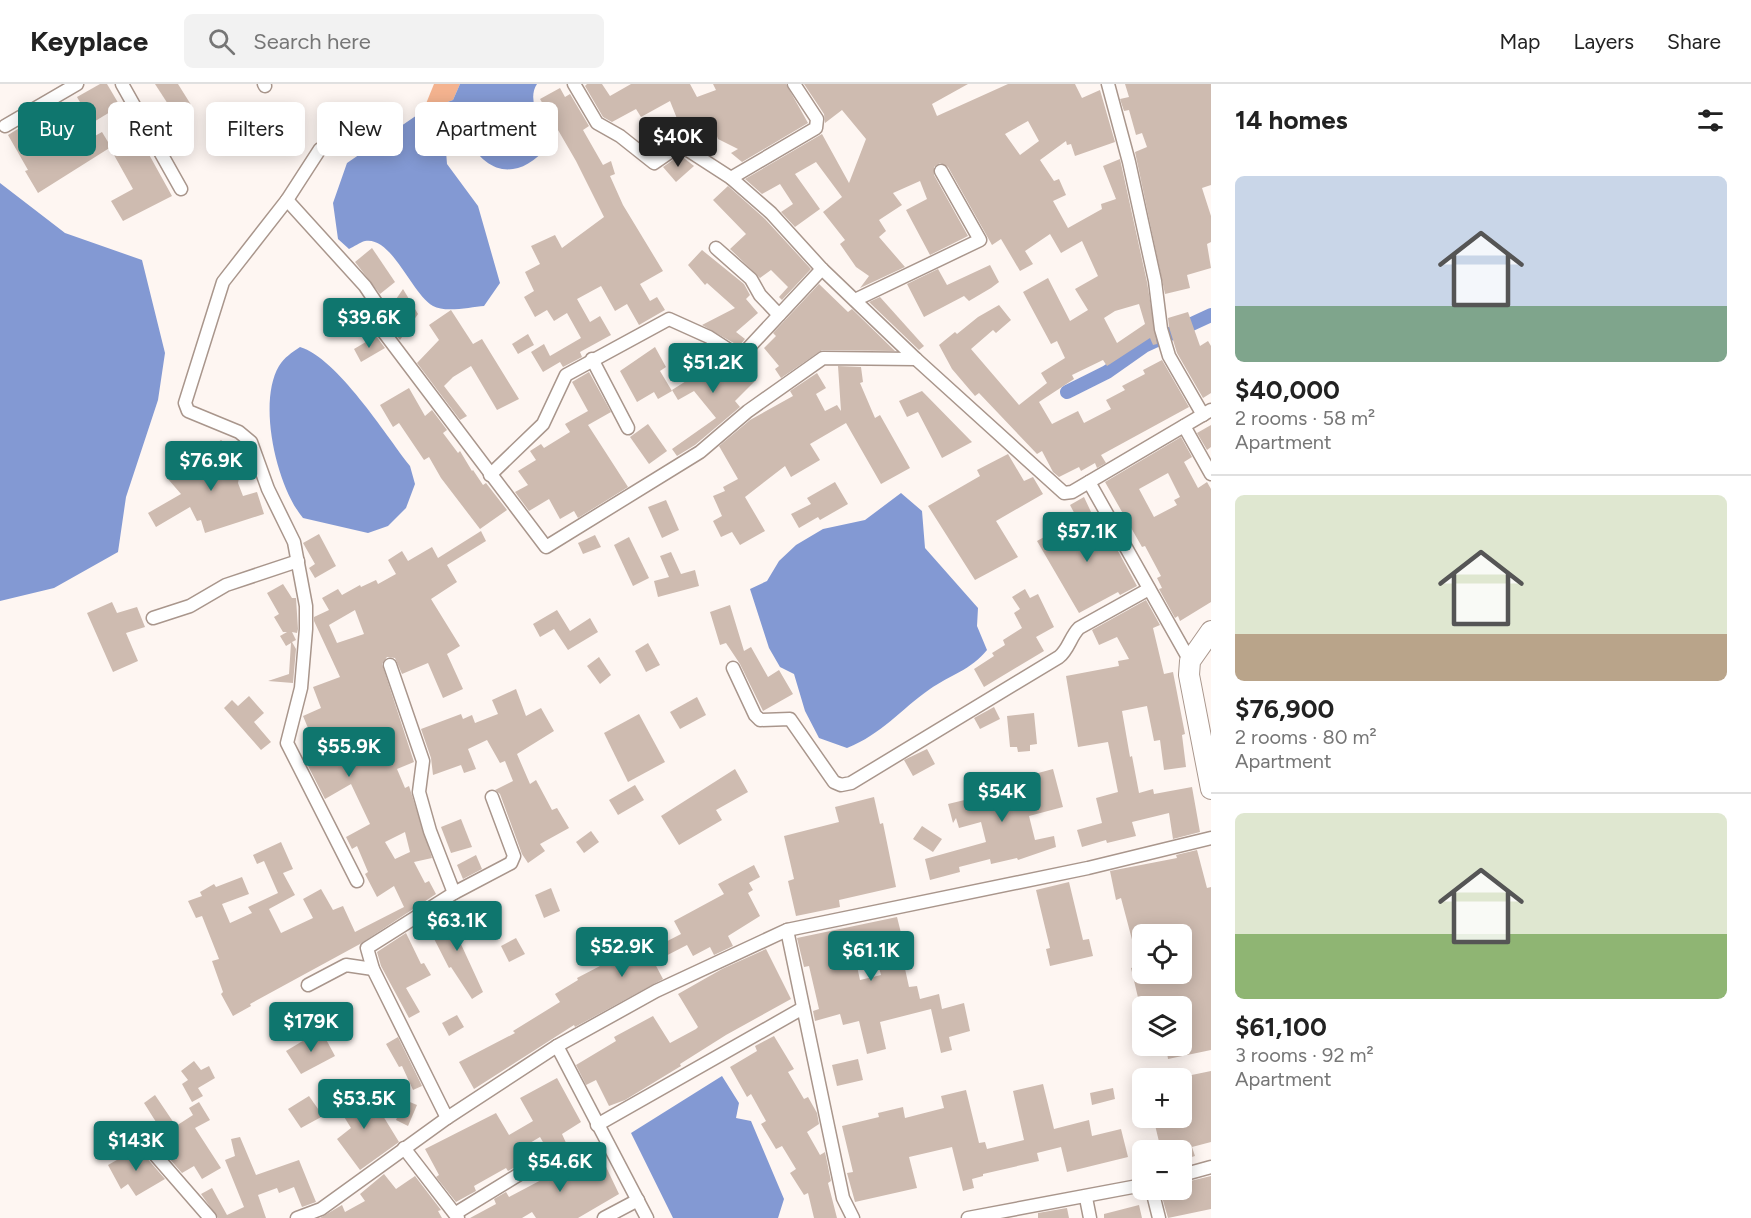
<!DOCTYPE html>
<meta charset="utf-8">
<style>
:root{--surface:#fff;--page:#f2f2f2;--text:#222;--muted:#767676;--line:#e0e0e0;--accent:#0f766e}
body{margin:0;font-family:Figtree,sans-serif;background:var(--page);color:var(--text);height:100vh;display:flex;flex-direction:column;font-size:22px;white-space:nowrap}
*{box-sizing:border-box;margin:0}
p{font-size:20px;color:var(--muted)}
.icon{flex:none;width:33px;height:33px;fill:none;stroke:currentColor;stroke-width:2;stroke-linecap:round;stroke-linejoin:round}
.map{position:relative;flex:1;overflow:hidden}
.sheet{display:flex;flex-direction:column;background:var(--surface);width:540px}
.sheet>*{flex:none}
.guide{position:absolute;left:18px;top:18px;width:570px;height:54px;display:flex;gap:12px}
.controls{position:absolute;left:1132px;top:840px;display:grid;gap:12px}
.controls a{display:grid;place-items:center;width:60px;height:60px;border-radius:9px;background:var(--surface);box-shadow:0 3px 15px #0003;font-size:30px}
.price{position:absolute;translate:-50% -51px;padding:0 14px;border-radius:6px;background:var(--accent);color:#fff;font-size:20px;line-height:39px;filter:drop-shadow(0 2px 3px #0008)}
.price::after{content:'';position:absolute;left:50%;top:36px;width:18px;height:14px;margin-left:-9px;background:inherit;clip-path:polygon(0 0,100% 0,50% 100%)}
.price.current{background:#222;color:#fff}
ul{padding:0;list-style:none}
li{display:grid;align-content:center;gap:12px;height:318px;padding:0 24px}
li+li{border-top:2px solid var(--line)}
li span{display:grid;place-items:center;height:186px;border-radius:9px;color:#555}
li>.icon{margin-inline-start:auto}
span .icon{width:108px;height:108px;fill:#fffc;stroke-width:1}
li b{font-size:26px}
h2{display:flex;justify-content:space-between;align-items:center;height:72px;padding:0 24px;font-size:26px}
.tag{padding:0 21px;border-radius:9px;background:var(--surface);box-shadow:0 3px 15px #0003;font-size:21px;line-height:54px}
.tag.current{background:var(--accent);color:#fff}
header{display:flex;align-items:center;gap:36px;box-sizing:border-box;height:84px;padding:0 30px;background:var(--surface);border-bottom:2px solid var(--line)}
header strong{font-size:28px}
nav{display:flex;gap:33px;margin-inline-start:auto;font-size:21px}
.search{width:420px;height:54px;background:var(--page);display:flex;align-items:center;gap:15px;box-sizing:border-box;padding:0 21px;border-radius:9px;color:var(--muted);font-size:22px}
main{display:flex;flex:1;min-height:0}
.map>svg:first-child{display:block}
.forest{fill:#f4b38f}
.water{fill:#8399d3}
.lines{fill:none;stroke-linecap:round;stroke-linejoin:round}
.canal{stroke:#8399d3;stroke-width:14}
.building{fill:#cebbb0;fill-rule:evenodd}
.minor-casing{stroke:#a9968c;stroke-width:15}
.primary-casing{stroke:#a9968c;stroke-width:22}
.minor{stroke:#fff;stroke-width:12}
.primary{stroke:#fff;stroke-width:20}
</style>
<header>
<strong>Keyplace</strong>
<div class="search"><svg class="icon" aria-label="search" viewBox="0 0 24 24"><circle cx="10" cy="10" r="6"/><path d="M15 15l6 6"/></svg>Search here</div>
<nav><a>Map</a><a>Layers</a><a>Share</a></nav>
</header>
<main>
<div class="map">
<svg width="1211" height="1134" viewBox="0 0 1211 1134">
<rect width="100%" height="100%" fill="#fef6f2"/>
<polygon class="forest" points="434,0 460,0 453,16 423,27"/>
<g class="water">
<path d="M460,0h77c-12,18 8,42 11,62 -28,34 -61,31 -81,-9l-11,4 -10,10 1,13 31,42 22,77 -16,23c-13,1 -39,7 -51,0 -22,-13 -41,-70 -68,-65 -5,1 -11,6 -16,8l-11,-10 -5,-36 14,-40 76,-52 30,-11z"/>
<polygon points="0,99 65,149 142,176 165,269 158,316 126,413 118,468 54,504 0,517"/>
<path d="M300,263c37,11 85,87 110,119l5,18 -9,24 -18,18 -20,7 -65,-15c-26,-31 -46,-115 -24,-152 6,-9 12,-13 21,-19z"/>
<path d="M901,409l21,18 3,37 53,60 -1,18 10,24c-16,20 -37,25 -57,39 -30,21 -48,45 -83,59l-28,-10 -14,-27 -11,-37 -14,-7 -11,-19 -19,-59 17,-8 12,-20 17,-16 27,-16 42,-9z"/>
<polygon points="722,992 739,1019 736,1034 751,1037 784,1115 778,1134 673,1134 631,1049"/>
</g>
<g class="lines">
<polyline class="canal" points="1067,308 1107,288 1144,262 1211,231"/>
</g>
<g class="building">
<polygon points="100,0 107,0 120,22 92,39 77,13"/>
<polygon points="155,0 178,0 193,24 177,34"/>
<polygon points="587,0 602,0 610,12 631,0 690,0 697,13 716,6 713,0 786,0 808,39 742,78 731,69 738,65 718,55 713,41 684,52 670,17 641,33 636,25 612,38 603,33 585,2"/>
<path d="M804,0h164l-36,20 5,12 71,-32h67l7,14 18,-8 15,52 -40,14 -4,-12 -4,1 -1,-4 -26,19 14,21 5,-2 7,16 -13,6 15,27 34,-19 -1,-5 15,-5 -13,-33 17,-7 27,123 10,62 -4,1 -3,-7 -43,28 -4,-6 -31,15 2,4 -35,23 13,22 26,-13 6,12 27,-14 -5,-9 19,-10 -3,-4 23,-12 -2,-4 19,-10 27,47 -88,48 5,8 -9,5 -2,-5 -14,8 -2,-4 -20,10 -6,-5 -11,-21 -5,3 -58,-61 -4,3 -23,-27 -13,-24 16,-13 2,2 21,-17 21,-12 12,15 -15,13 -3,-3 -22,19 48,56 28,-22 -6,-10 24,-15 -8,-17 -6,3 -28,-52 25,-14 22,43 18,-11 -13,-21 23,-13 -16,-35 -21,12 -11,-19 -25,17 8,13 -13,7 -19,-32 -9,6 -44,-78 -8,-4 -6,4v8l34,61 -38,19 -24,-45 21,-11 -7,-18 -27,12 9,12 -23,15 7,11 -7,6 26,30 -45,21 9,-12 -13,-9 -16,-23 5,-4 -22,-28 19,-15 -26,-35 -21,12 25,35 -25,18 -14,-15 12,-8 -13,-20 -18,10 -17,-15 77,-45 27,49 17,-44 -24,-29 -17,13 -1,-9zM1028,37l11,20 -19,14 -15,-21zM1139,220l6,20 -28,19 -13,-25 11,-7z"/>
<polygon points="1125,0 1211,0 1211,101 1202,104 1211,132 1211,158 1207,160 1211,184 1187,191 1190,204 1165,210 1135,68 1147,63 1142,49 1136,51 1129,26 1124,27 1120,15 1129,13"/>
<polygon points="560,4 565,13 570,10 589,42 583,46 603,81 611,77 615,90 610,92 623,121 663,187 640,200 650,217 657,213 665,226 639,241 627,220 615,227 601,202 577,215 590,238 600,232 611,251 580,268 582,273 563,283 560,278 543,288 531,268 544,260 550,272 581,254 567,229 554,237 547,226 535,233 524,213 534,207 525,188 540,180 531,162 555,151 562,164 604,133 576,77 540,15"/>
<polygon points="54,23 77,62 102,48 111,63 38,109 25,87 28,86 8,51"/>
<polygon points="141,56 172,112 123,137 111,117 133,105 114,71"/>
<polygon points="680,71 694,82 676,98 663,83"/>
<polygon points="728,102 765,135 811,185 782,216 779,213 788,203 771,186 760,194 730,165 746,150 713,116"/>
<polygon points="372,164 395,198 380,210 355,178"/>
<polygon points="702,166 744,200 750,211 746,215 758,229 736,248 745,255 739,262 702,241 735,224 707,199 705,201 688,181"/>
<polygon points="990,181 999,198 991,204 969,217 964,212 924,233 907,200 938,185 947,201"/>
<polygon points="819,200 848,228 852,225 895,267 822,266 781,294 775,285 779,282 764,264 776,252 773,249"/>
<polygon points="403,205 418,230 400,256 386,238 391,230 390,224"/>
<polygon points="880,213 924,262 919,266 869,218"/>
<polygon points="451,226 473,260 482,255 519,315 497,326 471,282 453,293 444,302 467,332 460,336 417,279 439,256 429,241"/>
<polygon points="1188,228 1200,262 1208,257 1211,262 1211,309 1203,314 1177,269 1169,243 1168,234"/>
<polygon points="528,250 534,261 518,270 512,260"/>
<polygon points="376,252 385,264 361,278 354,265"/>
<polygon points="700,258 722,271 717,275 734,293 743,284 755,297 735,317 740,323 695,361 677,372 672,365 716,334 694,307 678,316 672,306 705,285 697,275 709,265"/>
<polygon points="655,263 666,283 660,287 672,307 658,315 654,308 637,318 620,287"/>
<polygon points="838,282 861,283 863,298 860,299 875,334 880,331 910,384 881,400 846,339 810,360 820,376 791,393 785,382 745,413 765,447 740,461 732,448 721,453 713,437 722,432 713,412 725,407 723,403 738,395 719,362 750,336 793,312 790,307 817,289 826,304 816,310 825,327 837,321 841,327"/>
<polygon points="589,288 611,328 588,341 628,403 578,434 574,427 560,435 549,415 529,427 515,408 528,401 518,387 536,376 530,367 541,360 544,364 570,348 565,340 588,327 572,298"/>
<polygon points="409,304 425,332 432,326 447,346 443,349 458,369 460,367 472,387 473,386 483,401 486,399 507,426 480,445 441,394 429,373 424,376 399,339 393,343 380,321"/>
<polygon points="922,307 972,358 942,374 918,328 907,333 899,317"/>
<polygon points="648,340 667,367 649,380 630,353"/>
<polygon points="1211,341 1211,363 1207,366 1197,349"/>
<path d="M1181,353l11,20 -8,5 14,26 9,-6 4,7v113l-31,19 -2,-5 -3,2 -16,-29 3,-1 -5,-10 4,-2 -16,-30 -3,1 -37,-65zM1168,389l12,24 -6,3 3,5 -23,12 -15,-28z"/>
<polygon points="221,356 229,362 221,368 243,373 238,399 243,412 257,408 264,430 205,449 201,436 197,437 190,423 156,443 148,429 181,410 168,395 195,380 192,377"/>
<polygon points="1008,370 1024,397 1033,393 1043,410 996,437 1018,473 975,496 928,422 980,392 977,386"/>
<polygon points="835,398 848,420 820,436 818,433 799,444 791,430 811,420 807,414"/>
<polygon points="1084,413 1106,460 1112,456 1137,502 1120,511 1118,508 1079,529 1037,457 1062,443 1075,465 1089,457 1070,421"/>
<polygon points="666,416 679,446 662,454 648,423"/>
<path d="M481,447l5,10 -39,24 10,17 -26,17 29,47 -13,8 16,35 -20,9 -15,-35 -26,11 -7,-16 -8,-1 -5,7 32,98 -17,7 8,19 4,-2 23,72 -18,4 11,21 4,-2 7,13 -76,50 -110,60 1,2 -18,10 -12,-22 2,-2 -11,-31 7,-2 -17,-43 -6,2 -8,-17 14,-5 -2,-4 14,-8 2,3 26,-10 7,17 -27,10 8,19 22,-10 -4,-6 30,-14 -14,-32 -7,3 -4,-9 28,-13 12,27 -10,4 12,22 -26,14 12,24 32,-15 -10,-19 18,-10 12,21 10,-4 12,26 49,-25 -10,-21 -17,11 -12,-23 3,-2 -11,-26 -5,3 -6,-12 24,-13 -19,-40 -26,15 -19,-37 8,-4 -7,-15 6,-3 -10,-24 18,-8 -8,-21 27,-10 -26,-56v-4l15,-7 -7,-12 16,-9 4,6 18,-10 1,2 15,-7 2,4 18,-10 -8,-14 14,-9 6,10 24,-14 6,11zM355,526l9,24 -27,9 -8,-18zM405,748l5,20 -15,7 -10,-17z"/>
<polygon points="319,450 336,482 315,494 309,484 315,480 303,459"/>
<polygon points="595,451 601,463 583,470 578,459"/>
<polygon points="629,453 649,494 633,502 614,461"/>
<polygon points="671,468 681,490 695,486 699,502 658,513 654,497 669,493 660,472"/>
<polygon points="283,500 292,514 296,514 298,545 297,549 292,548 296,556 292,558 296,565 293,599 268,597 289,590 291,559 286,562 280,552 287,548 283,548 274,533 279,530 267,509"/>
<polygon points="1025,505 1030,514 1038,510 1054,543 1036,553 1044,567 984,603 974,585 994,572 992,569 1005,561 1003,556 1022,544 1014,529 1020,525 1012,513"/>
<polygon points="1146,516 1160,541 1153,544 1164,590 1173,588 1185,650 1182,651 1186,683 1164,686 1160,656 1154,657 1147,622 1122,627 1130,673 1132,672 1139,709 1153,705 1154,710 1192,703 1200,748 1173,755 1169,729 1132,738 1136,752 1107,759 1106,756 1082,763 1077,746 1102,739 1096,714 1118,708 1108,658 1078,663 1066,592 1119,582 1118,577 1129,575 1117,553 1099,561 1092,546"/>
<polygon points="112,518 117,529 137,523 145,543 126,549 138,577 113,588 87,529"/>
<polygon points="730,521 744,567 751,563 768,593 779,586 793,610 763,627 740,580 726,559 720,561 710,528"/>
<polygon points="557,526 570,547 590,534 598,548 568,566 554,545 540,553 533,540"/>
<polygon points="648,559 660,581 646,588 635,567"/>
<polygon points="599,573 611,591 600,600 587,582"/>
<polygon points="516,605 526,632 541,624 554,647 517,670 530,700 536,696 552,726 557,724 569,744 540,760 545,767 528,779 522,770 500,710 495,706 513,697 505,677 500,679 487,656 468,665 476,685 464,689 461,681 433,691 431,674 421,645 461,630 463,635 472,631 475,639 498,630 492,616"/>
<polygon points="249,612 264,629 254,638 271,658 261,666 224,624 232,616 238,622"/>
<polygon points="697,613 706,631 680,645 670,628"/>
<polygon points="994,623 1000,635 980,645 974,634"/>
<polygon points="1034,629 1037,660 1030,661 1030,667 1018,668 1017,663 1010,663 1007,632"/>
<polygon points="639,630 665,678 628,698 604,649"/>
<polygon points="927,665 935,680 913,692 904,676"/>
<polygon points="735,685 748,708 716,726 722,736 679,761 661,732"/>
<polygon points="1053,685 1063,723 1029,732 1035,756 1054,752 1056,763 1018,776 1017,774 991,780 990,775 959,783 960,788 930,796 925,775 986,758 981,738 959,744 956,734 953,739 948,720 977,713 975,706"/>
<polygon points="635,701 644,716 618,731 609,716"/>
<polygon points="874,713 880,740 883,739 896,803 839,816 840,823 796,832 788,797 794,795 784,752 839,738 835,723"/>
<polygon points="461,735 472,763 451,769 441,743"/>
<polygon points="922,742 942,755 933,768 913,755"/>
<polygon points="591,747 599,758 584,769 576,758"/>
<path d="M1197,766l10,38 4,-1v163l-43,9 -2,-13h16v-40h-42l-9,-38 8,-2 -18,-68 -5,2 -6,-29 67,-13 -1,-3zM1143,850h39l6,40h-45z"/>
<polygon points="476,771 482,785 463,795 457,781"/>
<polygon points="754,781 760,793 749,799 753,806 748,809 760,832 728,852 733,862 714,871 710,863 693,872 687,861 654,878 663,895 575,943 574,941 474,1005 459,978 515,949 513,947 560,918 555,910 578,896 577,894 621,871 623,874 645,862 648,867 681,850 674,837 724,810 718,800"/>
<polygon points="1069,798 1083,856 1089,855 1093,872 1050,882 1046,865 1050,864 1036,806"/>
<polygon points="551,804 560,827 544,834 535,811"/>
<polygon points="448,831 456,846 474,838 479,849 460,858 483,908 472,915 451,883 449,884 428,843"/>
<path d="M897,833l7,28 -4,1 9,41 8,-1 3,13 19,-5 3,15 22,-6 6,28 -21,6 3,13 -11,3 -10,-44 -51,13 6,27 -19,5 -8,-33 -16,4 -3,-11 -25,7 -2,-10 6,-2 -10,-43 -5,1 -7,-29zM875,868l6,23 -21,5 -5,-23z"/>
<polygon points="406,849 421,880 424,879 431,891 406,904 420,928 409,934 381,882 377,868"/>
<polygon points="516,854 525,870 509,878 501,862"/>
<polygon points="766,865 791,915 726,951 680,980 681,982 625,1016 609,1022 596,996 586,1001 576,981 616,957 614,953 653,932 670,959 696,945 698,943 678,910 722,885"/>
<polygon points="457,931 464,943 449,952 442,939"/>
<polygon points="321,946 335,972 301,990 286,967"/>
<polygon points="774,952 794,985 788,988 804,1015 808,1013 817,1029 819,1040 807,1048 820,1071 825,1068 831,1097 828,1099 837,1134 814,1134 808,1109 804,1111 790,1089 796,1085 782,1062 776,1065 761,1040 766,1037 751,1010 747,1013 730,983 757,967 755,962"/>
<polygon points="398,953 422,1002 413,1006 402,982 399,983 386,960"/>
<polygon points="858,975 863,996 837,1002 832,981"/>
<polygon points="194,977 201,986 209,982 215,994 198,1004 203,1012 192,1018 182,1000 188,996 181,987"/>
<polygon points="1211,987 1211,1058 1192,1063 1195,1072 1182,1076 1182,1066 1161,1066 1155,1041 1182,1034 1182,993"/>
<polygon points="557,994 581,1038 562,1050 567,1061 550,1070 540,1053 518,1066 524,1078 508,1087 506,1084 474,1102 476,1107 456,1118 436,1093 439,1091 425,1065 496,1029 509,1051 533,1037 520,1014"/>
<polygon points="1043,1000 1054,1045 1089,1036 1092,1052 1121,1045 1128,1073 1067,1088 1061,1063 1037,1069 1039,1077 983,1090 983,1092 972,1095 974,1104 963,1107 952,1063 909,1073 917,1104 855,1118 847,1089 853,1088 842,1042 879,1033 878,1029 903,1023 905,1034 944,1024 941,1012 966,1006 979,1059 985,1058 987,1065 1024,1056 1013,1007"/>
<polygon points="354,1003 372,1032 380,1027 399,1058 360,1086 337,1055 351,1044 333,1015"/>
<polygon points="1113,1004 1115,1015 1092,1021 1090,1009"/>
<polygon points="155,1011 176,1042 193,1031 189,1024 199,1018 210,1036 195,1044 221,1084 202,1095 194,1082 182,1089 153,1056 163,1049 144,1019"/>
<polygon points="309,1012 323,1032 301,1044 288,1025"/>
<polygon points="405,1016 417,1021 408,1042 396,1036"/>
<polygon points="240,1053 256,1091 299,1076 316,1118 302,1123 294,1103 279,1109 277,1104 258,1111 266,1134 218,1134 201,1110 212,1104 227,1131 244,1123 225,1076 235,1072 231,1055"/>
<polygon points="138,1064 165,1095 136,1112 128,1100 121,1105 108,1081"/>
<polygon points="598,1066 619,1110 578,1134 536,1134 532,1128 522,1134 470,1134 496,1120 494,1115 506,1108 509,1113"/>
<polygon points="384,1090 396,1105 415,1092 441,1126 438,1127 442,1134 320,1134 342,1121 345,1128 365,1117 360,1110"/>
<polygon points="1211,1092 1211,1125 1168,1134 1160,1106 1182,1106 1182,1099"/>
<polygon points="1139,1121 1142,1134 1104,1134 1104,1130"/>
<polygon points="1067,1124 1069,1134 1038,1134 1038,1129"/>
</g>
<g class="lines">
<defs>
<g id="minor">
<polyline points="122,0 181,105"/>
<polyline points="264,0 265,2"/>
<polyline points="574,0 597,39 620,52 654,79 680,61 731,94 771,129 822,185 916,275 1064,409 1072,408 1211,326"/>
<polyline points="1108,0 1129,78 1155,197 1161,245 1169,272 1203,331"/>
<polyline points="5,42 77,0"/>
<polyline points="320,65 287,116 223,198 185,319 188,327 239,348 251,358 268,405 294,458 306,522 306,545 301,604 287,659 357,797"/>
<polyline points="731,94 816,44 817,35 794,0"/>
<polyline points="287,116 365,202 383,229 376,238 546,463 700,368 748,327 823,274 916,275"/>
<polyline points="716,164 751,195 760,211 779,231"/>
<polyline points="855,216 980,156 941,87"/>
<polyline points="592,275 628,344"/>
<polyline points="1184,342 1211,390"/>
<polyline points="490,391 543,340 566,291 669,235 709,253 740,273 822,185"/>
<polyline points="1089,398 1190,577"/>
<polyline points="153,534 190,522 226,501 298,477"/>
<polyline points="390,581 423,677 419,708 430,747 454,809"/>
<path d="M733,584l22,47 5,5 30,-1 44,63 7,3 10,-2 208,-126c10,-8 11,-20 20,-29l70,-39"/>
<polyline points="787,846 843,1114 853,1134"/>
<polyline points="308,901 346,881 373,885"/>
<polyline points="557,962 647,1134"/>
<polyline points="447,1034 373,885 367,864 454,809 511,779 514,772 492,713"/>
<polyline points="597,1041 803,924"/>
<polyline points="143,1057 210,1134"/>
<polyline points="404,1064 458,1134"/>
<polyline points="1182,1091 1211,1083"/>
<polyline points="1152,1106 1159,1134"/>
<polyline points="1086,1114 1090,1134"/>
<polyline points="456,1129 544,1075"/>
<polyline points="297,1134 321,1125 447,1034 557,962 656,907 787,846 1088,784 1211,754"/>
<polyline points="604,1134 638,1116"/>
<polyline points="968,1134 1143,1101"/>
</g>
<polyline id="primary" points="1211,547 1190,577 1189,591 1211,705"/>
</defs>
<use href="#minor" class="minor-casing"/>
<use href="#primary" class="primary-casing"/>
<use href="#minor" class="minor"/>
<use href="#primary" class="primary"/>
</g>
</svg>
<div class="controls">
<a><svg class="icon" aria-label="locate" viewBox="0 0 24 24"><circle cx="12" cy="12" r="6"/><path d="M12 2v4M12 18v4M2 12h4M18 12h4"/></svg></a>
<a><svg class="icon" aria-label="layers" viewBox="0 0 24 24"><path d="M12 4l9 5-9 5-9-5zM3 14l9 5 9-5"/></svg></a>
<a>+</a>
<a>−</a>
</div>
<b class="price current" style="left:678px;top:84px">$40K</b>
<b class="price" style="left:369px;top:265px">$39.6K</b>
<b class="price" style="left:713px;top:310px">$51.2K</b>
<b class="price" style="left:211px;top:408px">$76.9K</b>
<b class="price" style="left:1087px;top:479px">$57.1K</b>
<b class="price" style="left:349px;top:694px">$55.9K</b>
<b class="price" style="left:1002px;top:739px">$54K</b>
<b class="price" style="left:457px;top:868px">$63.1K</b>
<b class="price" style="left:622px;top:894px">$52.9K</b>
<b class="price" style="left:871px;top:898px">$61.1K</b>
<b class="price" style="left:311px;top:969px">$179K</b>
<b class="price" style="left:364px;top:1046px">$53.5K</b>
<b class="price" style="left:136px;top:1088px">$143K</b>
<b class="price" style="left:560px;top:1109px">$54.6K</b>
<div class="guide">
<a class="tag current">Buy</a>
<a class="tag">Rent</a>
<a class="tag">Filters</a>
<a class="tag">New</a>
<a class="tag">Apartment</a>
</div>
</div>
<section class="sheet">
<h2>14 homes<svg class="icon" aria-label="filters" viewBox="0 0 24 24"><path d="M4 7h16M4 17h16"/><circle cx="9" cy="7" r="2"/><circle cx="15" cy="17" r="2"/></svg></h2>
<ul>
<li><span style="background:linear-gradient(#c9d6e8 70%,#7fa58c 0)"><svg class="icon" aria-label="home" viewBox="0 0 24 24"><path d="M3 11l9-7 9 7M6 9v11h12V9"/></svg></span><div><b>$40,000</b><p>2 rooms · 58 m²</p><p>Apartment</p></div></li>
<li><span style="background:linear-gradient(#dfe7d0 75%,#b9a48a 0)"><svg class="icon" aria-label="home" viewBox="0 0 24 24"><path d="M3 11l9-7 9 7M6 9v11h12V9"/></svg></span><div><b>$76,900</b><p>2 rooms · 80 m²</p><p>Apartment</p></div></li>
<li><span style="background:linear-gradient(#dfe7d0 65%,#8fb573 0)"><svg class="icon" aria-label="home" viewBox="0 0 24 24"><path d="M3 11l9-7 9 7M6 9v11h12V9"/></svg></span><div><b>$61,100</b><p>3 rooms · 92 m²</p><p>Apartment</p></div></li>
</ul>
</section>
</main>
